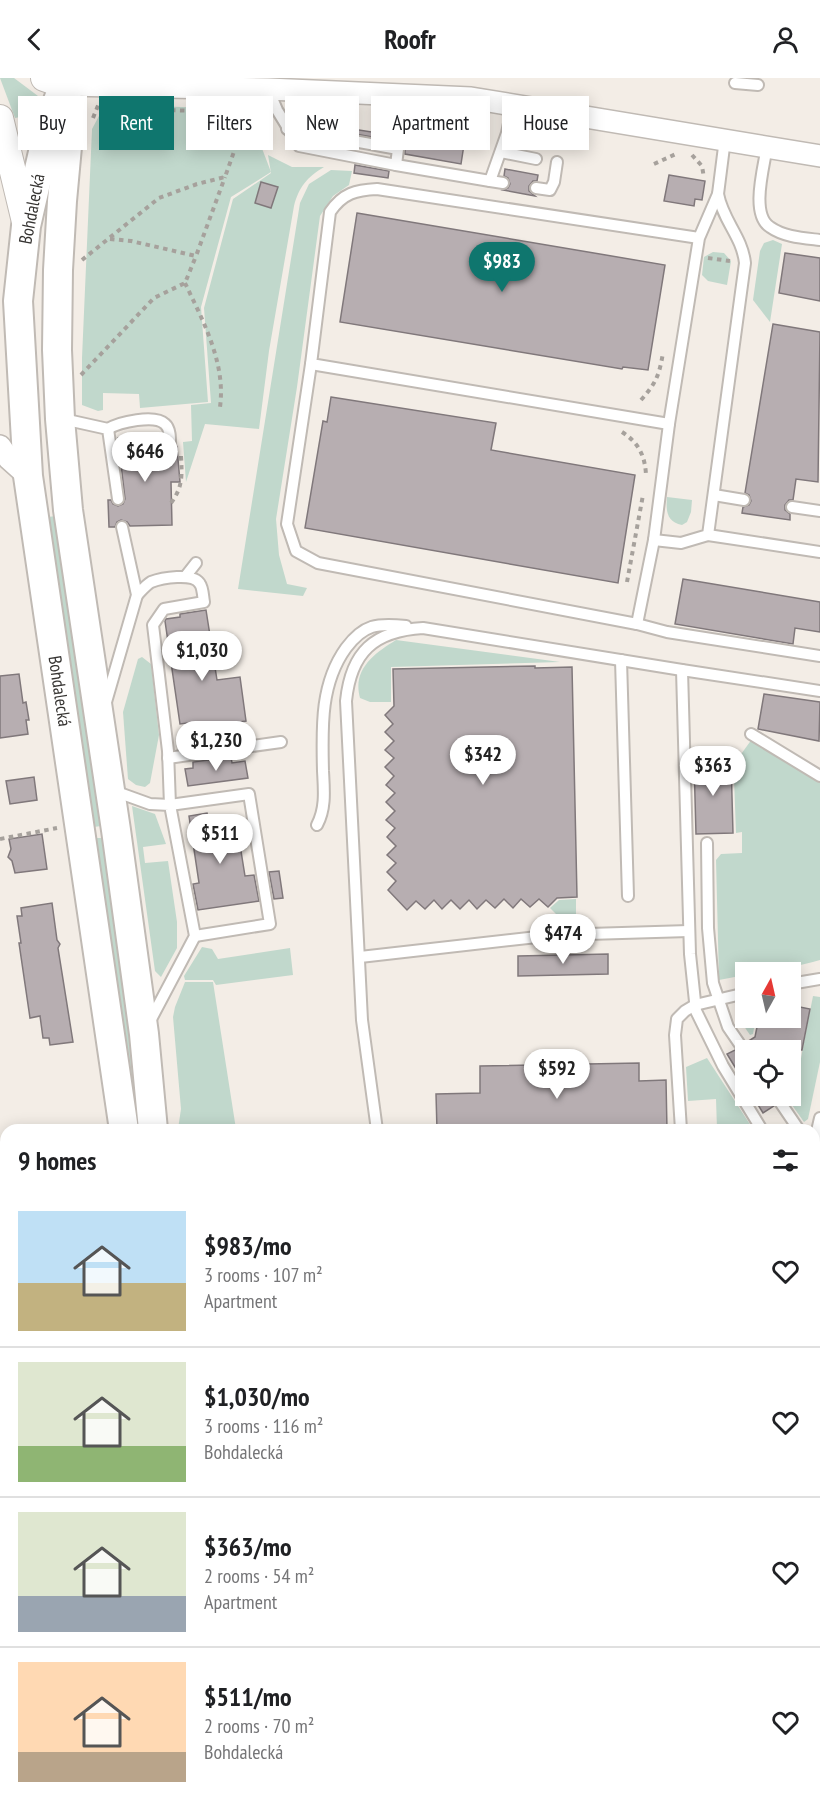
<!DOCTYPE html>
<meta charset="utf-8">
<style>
:root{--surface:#fff;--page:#f2f2f2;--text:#202124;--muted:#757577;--line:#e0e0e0;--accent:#0f766e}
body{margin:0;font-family:"PT Sans Narrow",sans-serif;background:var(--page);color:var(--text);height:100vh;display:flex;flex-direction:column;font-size:22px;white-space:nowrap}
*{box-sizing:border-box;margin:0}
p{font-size:20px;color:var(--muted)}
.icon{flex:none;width:33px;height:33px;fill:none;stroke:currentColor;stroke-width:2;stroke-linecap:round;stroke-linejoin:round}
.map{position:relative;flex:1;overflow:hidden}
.details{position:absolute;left:0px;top:1046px;width:820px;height:686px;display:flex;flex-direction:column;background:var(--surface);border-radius:18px 18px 0 0;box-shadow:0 3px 15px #0003}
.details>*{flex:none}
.banner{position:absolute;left:18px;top:18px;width:784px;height:54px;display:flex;gap:12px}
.needle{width:39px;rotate:8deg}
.tools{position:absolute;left:735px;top:884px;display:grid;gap:12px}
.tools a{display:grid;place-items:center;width:66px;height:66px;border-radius:0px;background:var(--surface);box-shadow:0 3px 15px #0003;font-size:30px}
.price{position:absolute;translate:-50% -51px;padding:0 14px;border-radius:21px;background:#fff;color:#222;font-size:20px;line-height:39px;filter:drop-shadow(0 2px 3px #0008)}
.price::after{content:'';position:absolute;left:50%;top:36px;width:18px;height:14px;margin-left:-9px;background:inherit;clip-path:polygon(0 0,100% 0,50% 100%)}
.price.on{background:var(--accent);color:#fff}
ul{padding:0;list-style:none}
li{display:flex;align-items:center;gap:18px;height:150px;padding:0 18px}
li+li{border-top:2px solid var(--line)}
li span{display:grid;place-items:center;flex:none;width:168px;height:120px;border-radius:0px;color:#555}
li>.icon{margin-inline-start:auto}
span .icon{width:72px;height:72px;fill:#fffc;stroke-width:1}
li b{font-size:26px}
h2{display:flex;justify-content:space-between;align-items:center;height:72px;padding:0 18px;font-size:26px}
.chip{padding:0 21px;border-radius:0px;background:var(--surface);box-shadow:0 3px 15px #0003;font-size:21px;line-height:54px}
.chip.on{background:var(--accent);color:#fff}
header{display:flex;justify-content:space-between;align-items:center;height:78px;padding:0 18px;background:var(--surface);font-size:27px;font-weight:600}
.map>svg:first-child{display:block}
.green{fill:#c1d8cc;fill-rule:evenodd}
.building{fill:#b7aeb1;stroke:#80787b;stroke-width:1.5}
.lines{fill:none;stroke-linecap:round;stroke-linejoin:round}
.service-casing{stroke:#c0bab4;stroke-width:14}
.minor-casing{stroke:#c0bab4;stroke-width:24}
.tertiary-casing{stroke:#c0bab4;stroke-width:28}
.secondary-casing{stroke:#c0bab4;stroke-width:32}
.path{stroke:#a6a19c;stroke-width:4;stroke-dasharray:4.5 4.5;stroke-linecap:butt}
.service{stroke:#fff;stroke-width:10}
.minor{stroke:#fff;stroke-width:21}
.tertiary{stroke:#fff;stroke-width:26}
.secondary{stroke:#fff;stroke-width:28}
.tram{stroke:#706d69;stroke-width:1.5}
.labels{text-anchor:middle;stroke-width:6;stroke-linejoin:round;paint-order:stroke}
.street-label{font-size:18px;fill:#363432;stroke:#fff}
</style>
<header><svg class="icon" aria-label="back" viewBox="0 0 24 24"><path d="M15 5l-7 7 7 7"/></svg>Roofr<svg class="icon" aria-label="person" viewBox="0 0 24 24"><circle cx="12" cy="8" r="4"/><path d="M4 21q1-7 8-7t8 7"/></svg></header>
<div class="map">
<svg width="820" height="1730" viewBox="0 0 820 1730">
<rect width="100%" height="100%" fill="#f3ede6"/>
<g class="green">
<polygon points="0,0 14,0 38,18 35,36 15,40"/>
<polygon points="117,27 247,31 271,94 231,119 201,229 208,324 140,330 139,316 103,315 103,332 98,333 82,327 82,280 92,51 100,36"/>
<path d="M268,77l24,12h32c-17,10 -25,20 -30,39l-25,145 -10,78 -54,-5 -19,58 -3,-40 9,-1 -1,-36 20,-2 -7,-95 29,-109 38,-26zM261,104l16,5 -6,21 -16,-5z"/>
<polygon points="331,92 352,93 349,107 333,118 320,138 297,309 276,441 279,477 287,506 307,510 303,518 238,511 300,125 309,106"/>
<polygon points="773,162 782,166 770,244 753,222 760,173 764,165"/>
<polygon points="713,174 724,175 731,183 727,207 708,203 702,197 704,179"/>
<path d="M667,419l25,3 -1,12 -4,10 -5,3c-16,-3 -16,-15 -15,-28z"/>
<polygon points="56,438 101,748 94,749 48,439"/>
<path d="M396,562l164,22 -169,5v35h-21l-10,-4c-8,-29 15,-45 36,-58z"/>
<polygon points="142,579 151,586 159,657 150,705 145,709 136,707 128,701 123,634 138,581"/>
<path d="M752,661l31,21 37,20v180c-24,7 -49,12 -74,12l-1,3 -26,5 -3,-120 5,-6 21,-1v-21l-6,1 -2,-55 6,-1v-8h-6v-5z"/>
<polygon points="132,728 155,736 166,766 143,769 145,785 168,783 177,844 177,870 161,899 155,893"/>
<polygon points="95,760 103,760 129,942 137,1020 136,1022 133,1020"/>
<polygon points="576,821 576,846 567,847 550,830 559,822"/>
<polygon points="202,869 212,871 218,881 290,870 293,897 216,907 213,902 185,902 184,898"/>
<polygon points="185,904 213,904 236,1051 178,1051 181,1031 173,939 175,929"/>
<polygon points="813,918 820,919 820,984 808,1041 804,1044 792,1027"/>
<path d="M745,925l1,14h10l-3,17 -3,1c-7,-11 -18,-22 -5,-32z"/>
<polygon points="707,980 753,1051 717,1051 716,1021 688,1023 686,989"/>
<polygon points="0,1518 6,1518 6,1633 0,1632"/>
<polygon points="687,1725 806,1725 820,1730 700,1730"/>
</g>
<g class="building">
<polygon points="327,47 416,61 417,52 465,60 461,86 405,76 405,69 400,64 327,51"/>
<polygon points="355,87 389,93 388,100 354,95"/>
<polygon points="505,91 538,97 537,103 533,103 529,108 529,113 535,118 503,112 508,110 510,106 508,100 504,98"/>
<polygon points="669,97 705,103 702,122 695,121 694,128 664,123"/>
<polygon points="261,104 278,109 271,130 255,125"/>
<polygon points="357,135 665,187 648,292 623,289 622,291 340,244"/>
<polygon points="785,175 820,180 820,223 779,215"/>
<polygon points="773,246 820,254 818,404 796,401 793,422 789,422 785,427 785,432 790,436 790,442 742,435 743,429 749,427 751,423 749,417 745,415"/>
<polygon points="331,319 496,345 491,372 635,397 618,505 305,450 323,343 327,344"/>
<polygon points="153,358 167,377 174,376 177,370 180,404 171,404 172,447 130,448 127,444 121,442 117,444 115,449 109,449 108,422 111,422 113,426 118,428 123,426 125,421 118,360"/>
<polygon points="683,501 820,524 820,554 795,550 793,566 675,546"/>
<polygon points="206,532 217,602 240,599 246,643 227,646 229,664 190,669 187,645 180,646 165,543 166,541 180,539 180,536"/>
<polygon points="535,588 535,590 572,589 577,819 557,820 548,829 539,821 530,829 521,821 513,830 504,821 495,830 486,822 477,831 469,822 460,831 451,822 442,831 434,822 425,831 416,823 407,832 388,812 396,803 387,794 396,785 387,777 396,768 387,759 395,750 386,742 395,733 386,724 395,715 386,707 394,698 385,689 394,680 385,672 394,663 385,654 393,646 385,637 394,628 393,591"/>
<polygon points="19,596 23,625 26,624 29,642 26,642 28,656 0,660 0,598"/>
<polygon points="764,616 820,624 819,663 758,651"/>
<polygon points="231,679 232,685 245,683 248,700 188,708 185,691 193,690 193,684"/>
<polygon points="694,683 731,683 733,755 696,756"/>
<polygon points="34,699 37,722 10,726 6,703"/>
<polygon points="207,735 209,746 236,742 245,798 254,797 259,823 198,832 193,806 199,805 189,738"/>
<polygon points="42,756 47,791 15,795 12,783 8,779 11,771 9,761"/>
<polygon points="279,793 283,820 274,821 269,794"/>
<polygon points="52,825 57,862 60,866 58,870 73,964 50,967 49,960 43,960 40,938 30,940 19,865 21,865 17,838 22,838 21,830"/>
<polygon points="608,876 608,896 518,898 518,878"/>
<polygon points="790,927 810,931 802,972 747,972 747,964 755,959 759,939 790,939"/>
<polygon points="735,972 741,975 746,974 746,1007 727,976"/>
<polygon points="639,985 639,1003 666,1002 667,1052 437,1052 436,1016 480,1015 480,988"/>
<polygon points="752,1017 778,1017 773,1021 774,1028 763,1035"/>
</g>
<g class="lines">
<defs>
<g id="service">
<polyline points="735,5 758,7"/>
<polyline points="268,11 277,32 299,68 396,87 490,103 507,55 513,26"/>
<polyline points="287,51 398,71 396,87"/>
<path d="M767,68c-3,21 -17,68 3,81 14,10 33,11 50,13"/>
<polyline points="501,74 536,81"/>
<polyline points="490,103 503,105"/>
<polyline points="536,110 550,112 554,104 557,84"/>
<path d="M699,160l-322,-49c-21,1 -34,4 -47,23l-19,152 358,60 30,-186 19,-44 7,-55"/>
<polyline points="311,286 287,446 296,473 318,485 637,546 654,462 669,346"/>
<polyline points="63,341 108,351 118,421"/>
<path d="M108,351c11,-7 47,-15 57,-5 6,5 5,17 5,24"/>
<polyline points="714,417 744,422"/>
<polyline points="792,429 820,433"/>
<polyline points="708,457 820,474"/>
<path d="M654,462l27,3 27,-8 37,-272c-3,-27 -22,-42 -27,-69"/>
<polyline points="185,499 196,485"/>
<path d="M137,517c4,-4 9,-10 14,-13 10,-4 43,-10 49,2 3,4 3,13 4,18l-40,7 -11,16 15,126 2,54 79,-11 21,130 -75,12"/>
<polyline points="637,546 667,554 820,578"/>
<polyline points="621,582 628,818"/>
<polyline points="106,624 137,517 122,449"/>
<polyline points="751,656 820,698"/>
<polyline points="168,680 281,664"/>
<polyline points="114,713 150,726 170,727 195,858 149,945"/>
<path d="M317,747c9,-17 7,-35 6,-54 -1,-43 -3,-87 23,-123 18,-24 31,-25 60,-22"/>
<polyline points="707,765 708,850 713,905 728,949 741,968"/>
<polyline points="360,879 555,857 689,853"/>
<polyline points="790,906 820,901"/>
<polyline points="780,1024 799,1052"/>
<path d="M377,1052l-15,-110 -16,-319c5,-49 28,-70 77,-73l259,42"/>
<polyline points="681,1052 675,957 677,941 685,933 695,927 746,915"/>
<polyline points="762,1052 723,988 696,933 690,876 682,592 820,613"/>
<polyline points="814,1066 820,1040"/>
<polyline points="814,1092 820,1092"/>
<polyline points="814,1288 820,1256"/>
<polyline points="814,1449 818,1465"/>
<polyline points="245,1725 246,1730"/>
<polyline points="322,1725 323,1730"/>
<polyline points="666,1725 680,1730"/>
</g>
<g id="minor">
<polyline points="64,7 268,11 471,20 820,78"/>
<polyline points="0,368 9,381 28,398"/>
<polyline points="0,1166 6,1167"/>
</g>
<g id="tertiary">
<polyline points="44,0 64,7"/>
<polyline points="0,40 26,148"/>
<polyline points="0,1471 6,1472"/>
<polyline points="814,1690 820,1692"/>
</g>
<g id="secondary">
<polyline points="65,0 69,47 62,123 58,192 57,272 60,341 68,432 116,752 144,956 153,1052"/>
<path id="s1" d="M62,12l-12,32 -24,104 -8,75 10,175 96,654"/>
<polyline points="227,1725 228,1730"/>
<polyline points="270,1725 271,1730"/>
</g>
</defs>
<use href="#service" class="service-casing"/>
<use href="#minor" class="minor-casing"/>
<use href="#tertiary" class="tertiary-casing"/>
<use href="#secondary" class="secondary-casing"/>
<g class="path">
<polyline points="108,30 256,35"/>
<polyline points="93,40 99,25"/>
<polyline points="424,40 476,43"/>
<polyline points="692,77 702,88 704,100"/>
<polyline points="654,86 678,75"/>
<polyline points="110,161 131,163 196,178 225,99"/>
<polyline points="708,180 730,183"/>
<polyline points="82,182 159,120 197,106 225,99 241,54 257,35 264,34"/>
<path d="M185,205c18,38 41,80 35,124"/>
<polyline points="81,297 154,220 185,205 196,178"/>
<path d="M641,322c15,-17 18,-24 22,-47"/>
<path d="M622,354c17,11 23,24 24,43"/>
<path d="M171,425c12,-16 11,-28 10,-47"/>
<polyline points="627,504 643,417"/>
<polyline points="0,761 57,750"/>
<polyline points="0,1557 6,1560"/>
<polyline points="0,1571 6,1571"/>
<polyline points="0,1638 6,1639"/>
<polyline points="814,1660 820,1662"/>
<polyline points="814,1725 820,1727"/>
</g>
<use href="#service" class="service"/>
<use href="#minor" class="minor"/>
<use href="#tertiary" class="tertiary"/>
<use href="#secondary" class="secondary"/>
<g class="tram">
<polyline points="0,1465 6,1466"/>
<polyline points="254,1725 254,1730"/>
</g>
</g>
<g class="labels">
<g class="street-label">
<text transform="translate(32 131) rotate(-79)" y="6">Bohdalecká</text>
<text dy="6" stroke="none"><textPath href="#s1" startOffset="609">Bohdalecká</textPath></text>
</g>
</g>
</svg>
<div class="tools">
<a><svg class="needle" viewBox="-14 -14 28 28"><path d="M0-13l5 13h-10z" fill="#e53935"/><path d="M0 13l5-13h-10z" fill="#757577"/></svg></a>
<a><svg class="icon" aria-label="locate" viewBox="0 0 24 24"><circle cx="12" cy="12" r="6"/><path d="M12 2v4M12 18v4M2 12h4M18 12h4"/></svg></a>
</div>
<b class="price on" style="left:502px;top:215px">$983</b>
<b class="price" style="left:145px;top:405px">$646</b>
<b class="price" style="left:202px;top:604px">$1,030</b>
<b class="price" style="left:216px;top:694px">$1,230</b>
<b class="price" style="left:483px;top:708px">$342</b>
<b class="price" style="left:713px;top:719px">$363</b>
<b class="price" style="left:220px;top:787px">$511</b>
<b class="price" style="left:563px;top:887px">$474</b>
<b class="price" style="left:557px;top:1022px">$592</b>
<div class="banner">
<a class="chip">Buy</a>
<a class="chip on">Rent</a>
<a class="chip">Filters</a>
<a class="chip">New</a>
<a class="chip">Apartment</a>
<a class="chip">House</a>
</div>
<section class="details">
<h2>9 homes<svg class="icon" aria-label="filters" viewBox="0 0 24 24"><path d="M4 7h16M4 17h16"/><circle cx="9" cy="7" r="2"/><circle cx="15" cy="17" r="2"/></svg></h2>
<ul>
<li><span style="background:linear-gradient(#bfe0f5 60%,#c2b280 0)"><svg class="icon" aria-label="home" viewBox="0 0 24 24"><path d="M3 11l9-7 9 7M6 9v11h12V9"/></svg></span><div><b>$983/mo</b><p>3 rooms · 107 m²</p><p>Apartment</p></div><svg class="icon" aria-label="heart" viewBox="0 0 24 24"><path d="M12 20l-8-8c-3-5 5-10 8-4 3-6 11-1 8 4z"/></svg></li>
<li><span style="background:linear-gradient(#dfe7d0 70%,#8fb573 0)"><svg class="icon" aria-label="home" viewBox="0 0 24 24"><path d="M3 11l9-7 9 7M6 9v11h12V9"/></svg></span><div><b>$1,030/mo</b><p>3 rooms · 116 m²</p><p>Bohdalecká</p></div><svg class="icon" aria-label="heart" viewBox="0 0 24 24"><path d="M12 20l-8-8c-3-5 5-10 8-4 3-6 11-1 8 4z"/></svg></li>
<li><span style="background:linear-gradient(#dfe7d0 70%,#9aa5b1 0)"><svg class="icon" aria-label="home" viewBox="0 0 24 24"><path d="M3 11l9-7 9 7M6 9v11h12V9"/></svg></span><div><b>$363/mo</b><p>2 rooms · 54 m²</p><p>Apartment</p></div><svg class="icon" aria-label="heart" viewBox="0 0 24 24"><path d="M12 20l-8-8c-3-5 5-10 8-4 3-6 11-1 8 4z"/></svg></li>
<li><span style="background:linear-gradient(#ffd9b3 75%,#b9a48a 0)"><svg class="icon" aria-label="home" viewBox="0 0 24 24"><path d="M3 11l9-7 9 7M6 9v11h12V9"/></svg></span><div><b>$511/mo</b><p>2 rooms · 70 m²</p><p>Bohdalecká</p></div><svg class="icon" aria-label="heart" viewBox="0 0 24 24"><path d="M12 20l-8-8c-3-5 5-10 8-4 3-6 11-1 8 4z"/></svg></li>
</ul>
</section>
</div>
